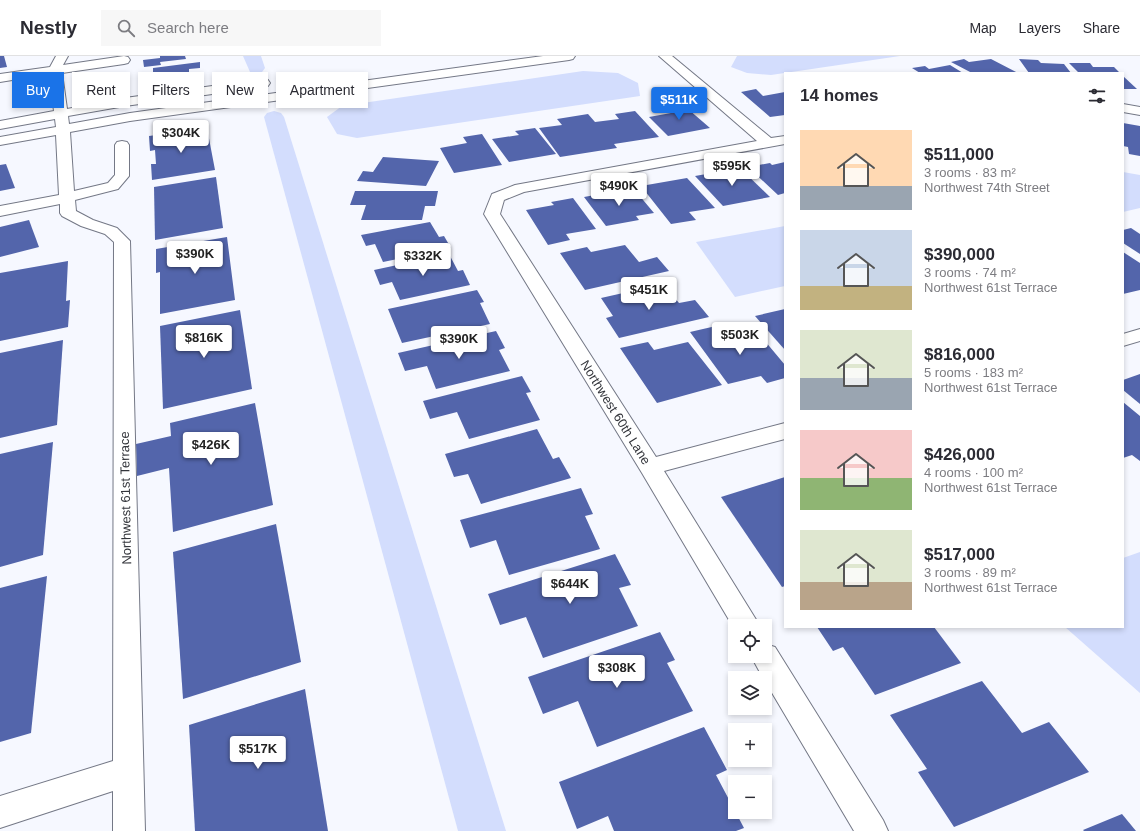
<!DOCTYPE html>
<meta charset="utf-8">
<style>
:root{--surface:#fff;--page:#f7f7f7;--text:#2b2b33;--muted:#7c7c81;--line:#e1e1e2;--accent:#1a73e8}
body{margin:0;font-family:Arial,sans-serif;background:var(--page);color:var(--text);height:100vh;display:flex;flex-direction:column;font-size:15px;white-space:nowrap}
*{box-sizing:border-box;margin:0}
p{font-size:13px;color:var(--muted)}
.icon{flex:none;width:22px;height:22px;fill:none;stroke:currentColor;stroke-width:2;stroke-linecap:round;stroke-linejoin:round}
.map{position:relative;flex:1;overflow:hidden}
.drawer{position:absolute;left:784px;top:16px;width:340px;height:556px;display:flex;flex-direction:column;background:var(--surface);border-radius:0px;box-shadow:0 2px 6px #0003}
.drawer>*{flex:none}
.guide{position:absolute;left:12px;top:16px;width:380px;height:36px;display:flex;gap:8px}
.tools{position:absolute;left:728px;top:563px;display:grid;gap:8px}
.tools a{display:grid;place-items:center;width:44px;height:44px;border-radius:0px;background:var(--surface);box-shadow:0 2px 6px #0003;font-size:20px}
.price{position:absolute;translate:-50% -34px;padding:0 9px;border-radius:4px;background:#fff;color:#222;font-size:13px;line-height:26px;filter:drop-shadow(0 1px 2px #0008)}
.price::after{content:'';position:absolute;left:50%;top:24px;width:12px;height:9px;margin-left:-6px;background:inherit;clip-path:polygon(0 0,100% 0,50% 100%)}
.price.on{background:var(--accent);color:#fff}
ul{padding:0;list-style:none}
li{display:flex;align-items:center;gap:12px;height:100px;padding:0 16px}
li span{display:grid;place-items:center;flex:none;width:112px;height:80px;border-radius:0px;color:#555}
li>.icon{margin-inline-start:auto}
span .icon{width:48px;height:48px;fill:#fffc;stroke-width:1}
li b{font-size:17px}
h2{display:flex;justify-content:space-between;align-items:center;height:48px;padding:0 16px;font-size:17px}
.pill{padding:0 14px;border-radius:0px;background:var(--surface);box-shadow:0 2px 6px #0003;font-size:14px;line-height:36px}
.pill.on{background:var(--accent);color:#fff}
header{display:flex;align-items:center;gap:24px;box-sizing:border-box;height:56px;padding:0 20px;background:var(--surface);border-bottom:1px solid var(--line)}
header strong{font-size:19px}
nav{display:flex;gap:22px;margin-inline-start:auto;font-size:14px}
.search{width:280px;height:36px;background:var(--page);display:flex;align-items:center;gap:10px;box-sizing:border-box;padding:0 14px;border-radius:0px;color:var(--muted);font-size:15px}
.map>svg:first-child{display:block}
.water{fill:#d3ddfd}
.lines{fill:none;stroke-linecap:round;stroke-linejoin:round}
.canal{fill:#d3ddfd;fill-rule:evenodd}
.building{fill:#5365ab}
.minor-casing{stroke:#747886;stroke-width:2}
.minor{fill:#fff;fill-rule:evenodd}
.labels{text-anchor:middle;stroke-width:4;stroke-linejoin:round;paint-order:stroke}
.street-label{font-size:13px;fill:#33353b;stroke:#fff}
</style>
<header>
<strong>Nestly</strong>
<div class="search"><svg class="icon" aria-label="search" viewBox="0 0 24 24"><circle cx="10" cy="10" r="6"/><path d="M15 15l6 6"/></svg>Search here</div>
<nav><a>Map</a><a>Layers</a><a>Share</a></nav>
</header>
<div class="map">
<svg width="1140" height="775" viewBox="0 0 1140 775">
<rect width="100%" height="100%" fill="#f6f8ff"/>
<g class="water">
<polygon points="737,0 900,0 771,19 747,17 731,11"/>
<polygon points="583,15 618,17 638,27 640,40 357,82 337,78 327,61 342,50"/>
<polygon points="1123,116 1140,119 1140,152 1123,156"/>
<polygon points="785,170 785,230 735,241 696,186"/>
<polygon points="1140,496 1140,637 1065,571 1123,571 1123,502"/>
</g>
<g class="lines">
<g class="canal">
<polygon points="243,0 261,0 265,12 262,16 256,17 250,16"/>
<polygon points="274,55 281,57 284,61 506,775 458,775 264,61 267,57"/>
</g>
</g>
<g class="building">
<polygon points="0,0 4,0 7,11 0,12"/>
<polygon points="160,0 185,0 186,3 160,6 161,9 144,11 143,4 160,2"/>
<polygon points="964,3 969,6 991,3 1018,17 972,17 951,6"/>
<polygon points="1019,3 1038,4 1041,7 1064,8 1071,17 1029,17"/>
<polygon points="200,6 200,12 189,13 189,20 153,25 153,12"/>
<polygon points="1069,7 1090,7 1093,11 1114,11 1120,17 1079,17"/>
<polygon points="950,9 963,17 920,17 912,12 925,10 929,13"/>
<polygon points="1123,20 1137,33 1123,33"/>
<polygon points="756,33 763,40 785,36 785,59 770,61 741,36"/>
<polygon points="681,47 710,72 668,80 649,61 671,57 663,50"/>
<polygon points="635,55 659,81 614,88 617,92 560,101 539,72 562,69 557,63 588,58 595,66 619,63 615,58"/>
<polygon points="1123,67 1140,70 1140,100 1129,98 1128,91 1123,90"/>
<polygon points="207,72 215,114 152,124 151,108 156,108 155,94 150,95 149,80"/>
<polygon points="535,72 556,98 509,106 492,83 519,79 515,75"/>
<polygon points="482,78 502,109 454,117 440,92 467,87 463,81"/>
<polygon points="383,101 439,105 426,130 357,125 363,115 373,116"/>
<polygon points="785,106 785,137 778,139 748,111 770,107 772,109"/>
<polygon points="6,108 15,132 0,135 0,109"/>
<polygon points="740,112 770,141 723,150 695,120"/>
<polygon points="216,121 223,172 155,184 154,131"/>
<polygon points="687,122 715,152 689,156 696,164 671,168 641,130"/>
<polygon points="633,132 654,157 636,160 639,164 606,170 584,141"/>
<polygon points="355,135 438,135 435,150 425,150 422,164 361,164 366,149 350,149"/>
<polygon points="573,142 596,173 566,178 570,184 548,189 526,154 554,149 551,146"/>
<polygon points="29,164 39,191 0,201 0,171"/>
<polygon points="430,166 439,181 444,180 451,192 383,206 375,188 366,190 361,179"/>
<polygon points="1131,172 1140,178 1140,198 1123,187 1123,174"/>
<polygon points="227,181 235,244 160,258 160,216 156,217 156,193"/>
<polygon points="625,189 639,206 657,201 669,215 585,234 560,197 587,191 591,196"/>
<polygon points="1123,196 1140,207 1140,234 1123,238"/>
<polygon points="449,198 458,215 463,214 470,229 400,244 392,226 380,229 374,214"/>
<polygon points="68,205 66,245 70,244 68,271 0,285 0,217"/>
<polygon points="663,228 679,247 695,244 709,261 619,282 606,262 613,260 601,242"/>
<polygon points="477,234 484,246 480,247 490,268 402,287 388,253"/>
<polygon points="785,253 785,294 755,260"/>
<polygon points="240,254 252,333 163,353 160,270"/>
<polygon points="716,270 728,285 759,278 785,309 785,322 767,327 761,320 728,328 690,276"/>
<polygon points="496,275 505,292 499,294 510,315 436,333 427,310 405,315 398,297"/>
<polygon points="63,284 57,369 0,382 0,297"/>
<polygon points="648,286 654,294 688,286 722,329 657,347 620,292"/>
<polygon points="1140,318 1140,348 1123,334 1123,324"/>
<polygon points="522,320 531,336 526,337 540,364 469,383 457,356 430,363 423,345"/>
<polygon points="1123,346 1140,360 1140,405 1132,399 1123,402"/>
<polygon points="255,347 273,449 173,476 169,412 137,420 136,388 171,380 170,367"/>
<polygon points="537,373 553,403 559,401 571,422 481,448 468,418 454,421 445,398"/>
<polygon points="53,386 43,499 0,511 0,398"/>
<polygon points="785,421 785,530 782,531 721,441"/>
<polygon points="581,432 593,458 585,460 600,493 509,519 496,484 470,492 460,464"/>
<polygon points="276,468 301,606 183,643 173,496"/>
<polygon points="615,498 631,529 619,532 638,570 543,602 526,561 500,569 488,538"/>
<polygon points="47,520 31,677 0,686 0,532"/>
<polygon points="817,571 934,571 961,607 875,639 843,591 833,595"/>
<polygon points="660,576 675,604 667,607 693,655 597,691 578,645 543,658 528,621"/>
<polygon points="982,625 1022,677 1049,666 1089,716 954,771 918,716 927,713 890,659"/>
<polygon points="305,633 328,775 195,775 189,669"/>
<polygon points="704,671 727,714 716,719 744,772 736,775 614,775 608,760 577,773 559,726"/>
<polygon points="1122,758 1136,775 1084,775 1083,774"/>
</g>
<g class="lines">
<defs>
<g id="minor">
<polygon points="56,0 68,0 63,9 124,0 128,1 130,4 128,7 124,8 62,17 67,53 125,42 264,23 268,24 270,27 268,30 264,31 125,50 68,60 69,68 130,57 543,0 575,0 573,3 569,4 130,65 70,76 74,135 108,127 115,119 115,89 117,86 122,85 127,86 129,89 129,120 118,133 75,144 76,155 93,164 117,172 130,185 145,775 113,775 113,735 0,772 0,740 113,705 114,186 105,178 81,170 62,160 60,157 60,148 0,160 0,150 59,139 56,79 0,89 0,81 56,71 55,63 0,73 0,65 54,55 49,18 0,26 0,18 50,11"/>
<polygon points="659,0 672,0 771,82 785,80 785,88 524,136 504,144 500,158 656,401 785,367 785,383 664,415 760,570 735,570 735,574 642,417 484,158 492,138 515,129 757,85"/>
<polygon points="1123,48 1140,51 1140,59 1123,56"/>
<polygon points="1140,273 1140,285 1123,290 1123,278"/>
<polygon points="765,588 775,591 883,764 888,775 854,775 765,625 765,622 763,622 751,600 765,600"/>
</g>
</defs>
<use href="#minor" class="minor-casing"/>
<use href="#minor" class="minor"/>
</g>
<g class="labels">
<g class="street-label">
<text transform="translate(616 356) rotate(58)" y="5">Northwest 60th Lane</text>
<text transform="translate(125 442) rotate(-91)" y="5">Northwest 61st Terrace</text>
</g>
</g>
</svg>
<div class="tools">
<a><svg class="icon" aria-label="locate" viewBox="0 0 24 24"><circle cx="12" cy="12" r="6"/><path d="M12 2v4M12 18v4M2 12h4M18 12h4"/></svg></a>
<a><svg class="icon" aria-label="layers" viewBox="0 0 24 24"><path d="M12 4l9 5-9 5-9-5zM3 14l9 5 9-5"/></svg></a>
<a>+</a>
<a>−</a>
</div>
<b class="price on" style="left:679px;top:65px">$511K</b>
<b class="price" style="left:181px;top:98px">$304K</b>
<b class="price" style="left:732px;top:131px">$595K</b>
<b class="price" style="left:619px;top:151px">$490K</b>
<b class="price" style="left:195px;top:219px">$390K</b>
<b class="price" style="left:423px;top:221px">$332K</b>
<b class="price" style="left:649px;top:255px">$451K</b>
<b class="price" style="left:740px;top:300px">$503K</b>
<b class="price" style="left:204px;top:303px">$816K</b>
<b class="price" style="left:459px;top:304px">$390K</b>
<b class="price" style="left:211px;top:410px">$426K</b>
<b class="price" style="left:570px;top:549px">$644K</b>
<b class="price" style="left:617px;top:633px">$308K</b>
<b class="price" style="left:258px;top:714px">$517K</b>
<div class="guide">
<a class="pill on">Buy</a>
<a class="pill">Rent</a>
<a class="pill">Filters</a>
<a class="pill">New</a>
<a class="pill">Apartment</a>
</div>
<section class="drawer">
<h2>14 homes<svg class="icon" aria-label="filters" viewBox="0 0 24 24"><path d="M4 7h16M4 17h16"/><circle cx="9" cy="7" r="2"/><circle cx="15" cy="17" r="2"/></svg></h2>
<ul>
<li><span style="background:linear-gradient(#ffd9b3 70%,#9aa5b1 0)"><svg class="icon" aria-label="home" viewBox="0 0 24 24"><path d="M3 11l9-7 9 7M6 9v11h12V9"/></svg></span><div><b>$511,000</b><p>3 rooms · 83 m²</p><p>Northwest 74th Street</p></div></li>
<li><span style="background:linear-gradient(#c9d6e8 70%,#c2b280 0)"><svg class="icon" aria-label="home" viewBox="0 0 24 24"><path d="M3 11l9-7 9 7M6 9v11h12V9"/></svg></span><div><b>$390,000</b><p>3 rooms · 74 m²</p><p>Northwest 61st Terrace</p></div></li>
<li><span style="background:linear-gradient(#dfe7d0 60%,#9aa5b1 0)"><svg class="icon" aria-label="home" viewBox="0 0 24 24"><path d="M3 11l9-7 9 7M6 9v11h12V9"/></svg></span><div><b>$816,000</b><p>5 rooms · 183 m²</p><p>Northwest 61st Terrace</p></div></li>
<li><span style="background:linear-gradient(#f6c9c9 60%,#8fb573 0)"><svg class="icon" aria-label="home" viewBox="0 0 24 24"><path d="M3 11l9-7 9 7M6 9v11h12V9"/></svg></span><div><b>$426,000</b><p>4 rooms · 100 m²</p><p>Northwest 61st Terrace</p></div></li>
<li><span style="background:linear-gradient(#dfe7d0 65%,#b9a48a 0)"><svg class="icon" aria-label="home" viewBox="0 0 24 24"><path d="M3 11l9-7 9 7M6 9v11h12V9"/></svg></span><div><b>$517,000</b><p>3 rooms · 89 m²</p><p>Northwest 61st Terrace</p></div></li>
</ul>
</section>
</div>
